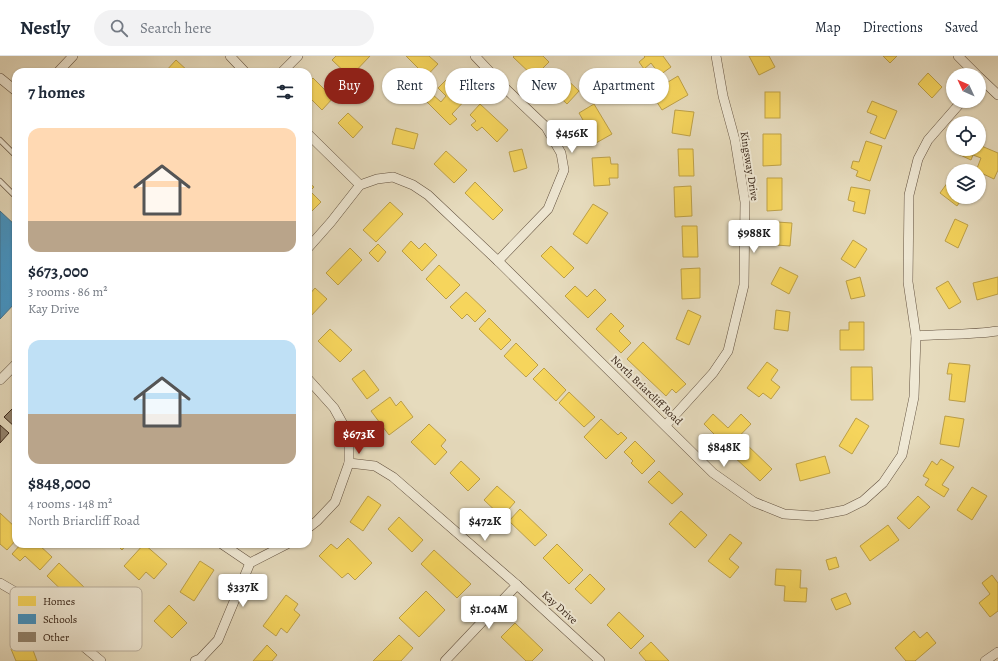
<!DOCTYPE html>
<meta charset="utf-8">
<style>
:root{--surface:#fff;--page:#f2f2f3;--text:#1f2937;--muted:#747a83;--line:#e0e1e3;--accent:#8f2418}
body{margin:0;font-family:Alegreya,serif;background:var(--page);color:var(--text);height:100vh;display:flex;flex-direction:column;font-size:15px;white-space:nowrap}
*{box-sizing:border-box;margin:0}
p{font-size:13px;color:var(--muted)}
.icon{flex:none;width:22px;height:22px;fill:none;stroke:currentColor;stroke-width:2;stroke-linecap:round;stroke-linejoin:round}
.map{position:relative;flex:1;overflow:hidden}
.panel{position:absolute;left:12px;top:12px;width:300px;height:480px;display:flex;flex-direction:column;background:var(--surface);border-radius:12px;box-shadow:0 1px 3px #0004}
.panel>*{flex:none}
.guide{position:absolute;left:324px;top:12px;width:380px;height:36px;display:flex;gap:8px}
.needle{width:26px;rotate:314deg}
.fabs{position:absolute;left:946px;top:12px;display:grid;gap:8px}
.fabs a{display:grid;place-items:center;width:40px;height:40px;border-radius:50%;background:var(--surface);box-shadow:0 1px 3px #0004;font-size:20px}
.price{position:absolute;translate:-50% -34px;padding:0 9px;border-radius:4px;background:#fff;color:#222;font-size:13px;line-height:26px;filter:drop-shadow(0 1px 2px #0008)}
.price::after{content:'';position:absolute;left:50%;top:24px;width:12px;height:9px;margin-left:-6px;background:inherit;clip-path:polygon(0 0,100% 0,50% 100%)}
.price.on{background:var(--accent);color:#fff}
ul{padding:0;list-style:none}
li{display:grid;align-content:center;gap:8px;height:212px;padding:0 16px}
li span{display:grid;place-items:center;height:124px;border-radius:12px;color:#555}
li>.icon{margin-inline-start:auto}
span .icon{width:72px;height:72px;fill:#fffc;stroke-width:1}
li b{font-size:17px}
h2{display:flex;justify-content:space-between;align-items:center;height:48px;padding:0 16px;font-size:17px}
.chip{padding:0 14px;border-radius:18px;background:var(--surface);box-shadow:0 1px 3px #0004;font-size:14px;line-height:36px}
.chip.on{background:var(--accent);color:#fff}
header{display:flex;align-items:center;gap:24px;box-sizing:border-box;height:56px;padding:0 20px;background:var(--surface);border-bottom:1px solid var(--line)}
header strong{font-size:19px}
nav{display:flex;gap:22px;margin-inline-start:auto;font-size:14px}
.search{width:280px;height:36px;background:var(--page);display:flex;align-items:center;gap:10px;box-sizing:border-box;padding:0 14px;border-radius:22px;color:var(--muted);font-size:15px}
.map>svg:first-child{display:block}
.homes{fill:#f6d55c;stroke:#bda047}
.schools{fill:#4393c3;stroke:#3f728f}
.building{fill:#92836d;stroke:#372417}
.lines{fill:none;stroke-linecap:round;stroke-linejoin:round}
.service-casing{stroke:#635240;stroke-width:6}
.minor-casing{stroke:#635240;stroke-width:10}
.service{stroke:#efe8d4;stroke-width:4.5}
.minor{stroke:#efe8d4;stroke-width:9}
.labels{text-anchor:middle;stroke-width:4;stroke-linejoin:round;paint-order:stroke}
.street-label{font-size:11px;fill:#372417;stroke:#efe8d4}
.key{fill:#efe8d4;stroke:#b8ad9b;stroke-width:1}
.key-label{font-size:11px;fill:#372417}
</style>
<header>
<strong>Nestly</strong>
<div class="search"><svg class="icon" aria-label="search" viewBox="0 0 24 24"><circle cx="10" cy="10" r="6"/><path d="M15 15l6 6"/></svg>Search here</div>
<nav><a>Map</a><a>Directions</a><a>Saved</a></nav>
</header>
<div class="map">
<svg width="998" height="605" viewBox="0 0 998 605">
<rect width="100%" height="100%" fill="#e6dbbd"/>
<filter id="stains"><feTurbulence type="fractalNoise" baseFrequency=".005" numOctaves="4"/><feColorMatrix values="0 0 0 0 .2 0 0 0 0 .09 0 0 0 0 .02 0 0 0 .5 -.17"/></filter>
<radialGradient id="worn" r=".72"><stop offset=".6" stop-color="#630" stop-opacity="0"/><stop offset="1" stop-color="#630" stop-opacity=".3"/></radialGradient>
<g class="homes">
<polygon points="336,0 370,0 350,21 332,4"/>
<polygon points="406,0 429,0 438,8 420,27 412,20 419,13"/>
<polygon points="514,0 543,0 549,6 534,21 513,1"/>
<polygon points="644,0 663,0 671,11 660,19 651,7 644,13 639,6 645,1"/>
<polygon points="749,0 769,0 775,11 759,19"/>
<polygon points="883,0 897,0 890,7"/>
<polygon points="176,4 189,16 165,16"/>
<polygon points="556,13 579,35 567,48 544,26"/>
<polygon points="928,17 942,31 932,42 918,28"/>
<polygon points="450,20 470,39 452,58 457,63 450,69 426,45 432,38 441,46 446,40 438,32"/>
<polygon points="678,20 688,39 662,54 655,43 667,37 663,29"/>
<polygon points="313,22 333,42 322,54 308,40 308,27"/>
<rect x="765" y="36" width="15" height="26"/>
<polygon points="872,45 897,55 885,83 870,77 877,60 867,56"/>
<polygon points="480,48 508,74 497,86 482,71 477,75 471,69 476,65 470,59"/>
<polygon points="594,48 612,78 596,87 579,57"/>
<polygon points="675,54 694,56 690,80 672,77"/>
<polygon points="348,57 363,71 353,82 338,67"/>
<polygon points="396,72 418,78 414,93 392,88"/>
<polygon points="763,78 781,78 781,109 763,110"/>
<polygon points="866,85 882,90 870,125 856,120 858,115 851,112 853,105 859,106"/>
<polygon points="979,89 998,97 998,114 994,123 979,116 979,115 976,115 981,102 973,99 971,104 958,98 960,93 979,93"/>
<polygon points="522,93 527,112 514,116 509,96"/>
<polygon points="678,93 693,93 694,120 679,120"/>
<polygon points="446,95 467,114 454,127 434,108"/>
<polygon points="610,101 611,108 618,108 618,122 609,122 610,129 594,130 592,102"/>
<polygon points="959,111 964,115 956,115"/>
<polygon points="953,119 953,141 963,141 957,150 940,137"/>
<polygon points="767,122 782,122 782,154 767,155"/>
<polygon points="308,126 314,131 310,135 321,146 311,156 308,153"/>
<polygon points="475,126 503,154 493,164 465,137"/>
<polygon points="691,130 692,160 675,161 674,131"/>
<polygon points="851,131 870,134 865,158 853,155 855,146 848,144"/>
<polygon points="390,146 403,158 376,186 363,174"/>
<polygon points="593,148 608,157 587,188 573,178"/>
<polygon points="955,163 968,169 958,192 945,185"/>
<polygon points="777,166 792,167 790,190 776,189"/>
<polygon points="682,170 697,170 698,201 683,201"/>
<polygon points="853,184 867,193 855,212 841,203"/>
<polygon points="411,185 419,193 425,187 437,199 422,215 402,195"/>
<polygon points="378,188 386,196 378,206 369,197"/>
<polygon points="551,190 574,212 564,222 541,200"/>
<polygon points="350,192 362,204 338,229 326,217"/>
<polygon points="439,209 460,229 446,243 426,223"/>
<polygon points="780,211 798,220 789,238 771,228"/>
<polygon points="700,212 700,242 682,243 681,213"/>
<polygon points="860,221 865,240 851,243 846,225"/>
<polygon points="998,221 998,238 977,244 973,227"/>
<polygon points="948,225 961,246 949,253 936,232"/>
<polygon points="575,230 587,241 595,233 606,244 588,262 565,240"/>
<polygon points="315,232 327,243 308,263 308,240"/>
<polygon points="466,236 486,255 475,266 467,258 462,263 450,251"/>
<polygon points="688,254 701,260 689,289 676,283"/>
<polygon points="776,254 790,256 788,275 774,273"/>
<polygon points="611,257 624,270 619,275 631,287 621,297 596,273"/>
<polygon points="489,262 511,284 501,294 479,273"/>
<polygon points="849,266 864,266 864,294 840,294 840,274 849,274"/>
<polygon points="330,273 352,294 340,306 318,285"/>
<polygon points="643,286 686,328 676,337 672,333 666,340 627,303"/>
<polygon points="516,287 538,309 526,321 504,300"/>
<polygon points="767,306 778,314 771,324 780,331 771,343 763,337 759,341 747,332"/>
<polygon points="949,307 970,309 965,346 949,344 952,318 947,318"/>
<polygon points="851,311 872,311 873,344 851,344"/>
<polygon points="544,312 566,334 556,345 533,323"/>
<polygon points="364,314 379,334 367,343 352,323"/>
<polygon points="569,336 595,361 584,371 559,347"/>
<polygon points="390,341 396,350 401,345 413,361 389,379 371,355"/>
<polygon points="713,358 728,372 741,358 751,368 728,392 704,368"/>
<polygon points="945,360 964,363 959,391 940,388"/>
<polygon points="856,362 869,370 852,398 839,390"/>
<polygon points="601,363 618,379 621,376 627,382 606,403 584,381"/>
<polygon points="429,368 446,384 441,390 447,396 435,409 411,386"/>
<polygon points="635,385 655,405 642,418 631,407 633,405 624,396"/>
<polygon points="744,386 772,413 760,425 732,399"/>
<polygon points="825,400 830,417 800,425 796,408"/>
<polygon points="941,403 954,411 942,429 949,433 944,441 925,429 929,423 923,420 932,405 937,409"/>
<polygon points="461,405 480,423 468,435 450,417"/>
<polygon points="659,415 683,438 672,448 648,426"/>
<polygon points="497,430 515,446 502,461 484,444"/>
<polygon points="972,431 987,440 972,464 957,454"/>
<polygon points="368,440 381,449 363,475 350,466"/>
<polygon points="918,440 930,451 909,473 897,462"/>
<polygon points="520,453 547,479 535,490 509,465"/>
<polygon points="681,455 707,479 695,492 669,468"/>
<polygon points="0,457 16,472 16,484 7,494 0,488"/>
<polygon points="399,461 423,484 412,496 388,473"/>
<polygon points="888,469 899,484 870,505 860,490"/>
<polygon points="730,478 742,487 729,503 739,511 730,522 708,505"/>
<polygon points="348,482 372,507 355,524 348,517 342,522 319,500 331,488 337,493"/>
<polygon points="21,488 38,488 52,501 40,514 25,500 20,505 12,498"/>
<polygon points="116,488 127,488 122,494"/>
<polygon points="144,488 167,508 154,523 146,516 139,524 124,510"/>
<polygon points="557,488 583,514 569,528 543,502"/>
<polygon points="434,494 471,528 457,542 421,508"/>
<polygon points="836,501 839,511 829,514 826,504"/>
<polygon points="200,505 214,514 194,545 180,536"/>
<polygon points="59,507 87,534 75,547 47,520"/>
<polygon points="776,513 801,514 800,532 807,532 806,546 784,545 785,530 775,529"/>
<polygon points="590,518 605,533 591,548 575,533"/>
<polygon points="992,519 998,527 998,555 990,561 979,547 990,538 982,527"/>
<polygon points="426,535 445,554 419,581 399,562"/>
<polygon points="846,537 851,548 836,554 831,543"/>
<polygon points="286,539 298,548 294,554 300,559 287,577 281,572 276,580 263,570"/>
<polygon points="169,549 187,567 172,582 154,565"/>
<polygon points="619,556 644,580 631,593 607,569"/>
<polygon points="515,567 543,594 532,605 526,605 501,581"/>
<polygon points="914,575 920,582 927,576 936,587 915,605 906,605 895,592"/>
<polygon points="399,579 413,592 401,605 373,605"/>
<polygon points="30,586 37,605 16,605 11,593"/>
<polygon points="651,586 669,605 646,605 639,597"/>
<polygon points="267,589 277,599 272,605 253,605"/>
</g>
<polygon class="schools" points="0,155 16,170 16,246 0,263"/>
<g class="building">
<polygon points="16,349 16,372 4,361"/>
<polygon points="0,369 9,377 0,387"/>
</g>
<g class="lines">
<defs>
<g id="service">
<polyline points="0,84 16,100"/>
<polyline points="0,125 16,141"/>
</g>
<g id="minor">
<polyline points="230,0 245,16"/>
<polyline points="475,0 507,34 546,71 561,97 564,114 548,153 498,205"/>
<polyline points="958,0 977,19"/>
<polyline points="58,16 73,0"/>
<polyline points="282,16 298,0"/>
<polyline points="979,21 998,39"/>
<polyline points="0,22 16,35"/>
<polyline points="308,78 360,129"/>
<polyline points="308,192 331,166 360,129 377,123 393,121 413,129 428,139 498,205 713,417 754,446 784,458 814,460 845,454 863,445 883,427 902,399 914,341 916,280 908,226 909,139 918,103 928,84 962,45"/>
<path d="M916,280c28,-2 55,-1 82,-5"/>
<polyline points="308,323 334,352 349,379 349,407 335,446 317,465 308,472"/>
<polyline points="0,324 16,308"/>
<polyline points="666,369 713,317 728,295 744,229 745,146 735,84 723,40 716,0"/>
<polyline points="349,407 375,410 393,421 517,529 600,605"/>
<polyline points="222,488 250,507"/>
<polyline points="0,527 24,541 101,605"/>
<polyline points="195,605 200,603 218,584 250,507 287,488"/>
<polyline points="445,605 517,529"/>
<polyline points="985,605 998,596"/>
</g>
</defs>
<use href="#service" class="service-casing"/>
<use href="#minor" class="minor-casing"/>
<use href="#service" class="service"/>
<use href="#minor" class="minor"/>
</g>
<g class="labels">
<g class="street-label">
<text transform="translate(750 110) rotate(81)" y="4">Kingsway Drive</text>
<text transform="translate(647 334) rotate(44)" y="4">North Briarcliff Road</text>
<text transform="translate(560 551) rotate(42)" y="4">Kay Drive</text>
</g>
</g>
<rect x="10" y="531" width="132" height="64" rx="6" class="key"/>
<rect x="18" y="540" width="18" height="10" fill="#f6d55c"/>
<rect x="18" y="558" width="18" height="10" fill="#4393c3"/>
<rect x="18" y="576" width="18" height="10" fill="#92836d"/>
<g class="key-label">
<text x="43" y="549">Homes</text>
<text x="43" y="567">Schools</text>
<text x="43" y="585">Other</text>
</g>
<rect width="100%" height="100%" filter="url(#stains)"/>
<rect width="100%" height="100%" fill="url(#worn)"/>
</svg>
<div class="fabs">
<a><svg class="needle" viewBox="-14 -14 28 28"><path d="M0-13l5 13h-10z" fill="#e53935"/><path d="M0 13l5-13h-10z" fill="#747a83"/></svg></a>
<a><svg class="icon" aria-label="locate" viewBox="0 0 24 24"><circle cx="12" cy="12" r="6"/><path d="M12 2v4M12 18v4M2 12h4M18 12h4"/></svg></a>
<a><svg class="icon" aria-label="layers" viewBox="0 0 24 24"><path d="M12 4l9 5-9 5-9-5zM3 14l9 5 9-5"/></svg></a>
</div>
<b class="price" style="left:572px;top:98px">$456K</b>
<b class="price" style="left:754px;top:198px">$988K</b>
<b class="price on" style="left:359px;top:399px">$673K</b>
<b class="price" style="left:724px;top:412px">$848K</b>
<b class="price" style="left:485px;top:486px">$472K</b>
<b class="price" style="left:243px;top:552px">$337K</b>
<b class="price" style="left:489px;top:574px">$1.04M</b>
<div class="guide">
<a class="chip on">Buy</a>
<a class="chip">Rent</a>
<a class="chip">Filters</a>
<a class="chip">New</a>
<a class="chip">Apartment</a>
</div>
<section class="panel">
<h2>7 homes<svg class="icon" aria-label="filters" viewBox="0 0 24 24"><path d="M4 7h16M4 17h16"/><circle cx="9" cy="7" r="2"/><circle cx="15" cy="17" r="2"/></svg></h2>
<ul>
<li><span style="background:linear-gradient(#ffd9b3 75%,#b9a48a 0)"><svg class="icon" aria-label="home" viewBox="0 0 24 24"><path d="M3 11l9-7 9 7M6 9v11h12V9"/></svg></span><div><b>$673,000</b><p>3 rooms · 86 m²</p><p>Kay Drive</p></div></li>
<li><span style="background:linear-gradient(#bfe0f5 60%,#b9a48a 0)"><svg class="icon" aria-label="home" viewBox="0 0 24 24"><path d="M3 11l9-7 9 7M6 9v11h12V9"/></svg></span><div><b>$848,000</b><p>4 rooms · 148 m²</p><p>North Briarcliff Road</p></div></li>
</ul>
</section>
</div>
